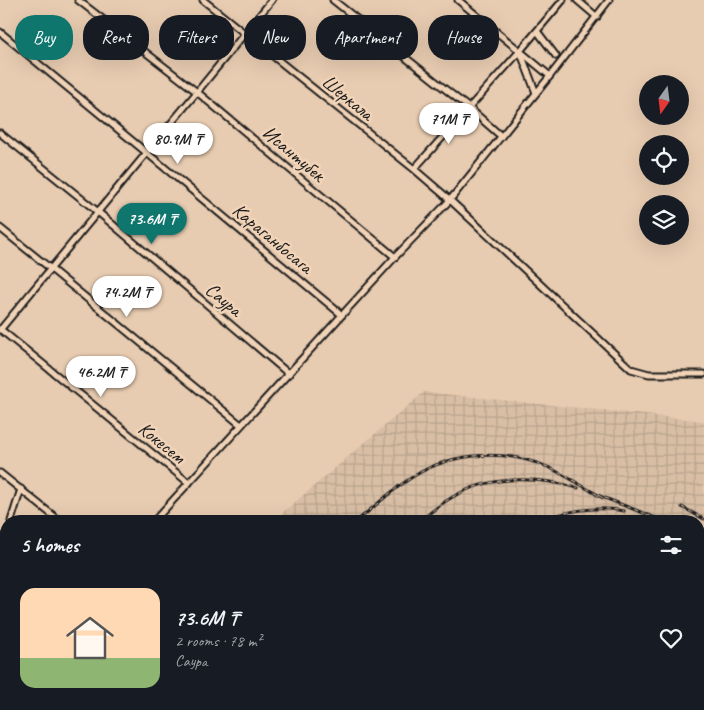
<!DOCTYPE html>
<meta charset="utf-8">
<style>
:root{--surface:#171b24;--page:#20242c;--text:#f1f3f6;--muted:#9ea1a6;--line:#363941;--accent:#0f766e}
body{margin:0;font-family:Caveat,sans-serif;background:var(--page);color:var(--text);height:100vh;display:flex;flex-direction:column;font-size:19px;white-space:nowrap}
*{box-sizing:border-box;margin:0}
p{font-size:16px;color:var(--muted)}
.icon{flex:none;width:28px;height:28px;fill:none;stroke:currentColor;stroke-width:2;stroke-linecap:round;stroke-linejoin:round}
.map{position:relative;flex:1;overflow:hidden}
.side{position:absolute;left:0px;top:515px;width:705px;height:195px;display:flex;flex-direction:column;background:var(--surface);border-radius:20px 20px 0 0;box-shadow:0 5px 20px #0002}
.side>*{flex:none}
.banner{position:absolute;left:15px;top:15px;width:675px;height:45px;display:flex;gap:10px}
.needle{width:32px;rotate:194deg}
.tools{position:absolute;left:639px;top:75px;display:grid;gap:10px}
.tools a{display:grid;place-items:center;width:50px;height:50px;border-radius:50%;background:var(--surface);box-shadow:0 5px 20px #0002;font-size:25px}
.price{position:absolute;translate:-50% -42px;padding:0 11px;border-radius:18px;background:#fff;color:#222;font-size:16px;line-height:32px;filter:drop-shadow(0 1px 2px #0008)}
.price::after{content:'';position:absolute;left:50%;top:30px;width:15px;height:11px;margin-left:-8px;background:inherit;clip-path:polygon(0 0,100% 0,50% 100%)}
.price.on{background:var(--accent);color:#fff}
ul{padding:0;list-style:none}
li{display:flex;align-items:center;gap:15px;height:125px;padding:0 20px}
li+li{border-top:1px solid var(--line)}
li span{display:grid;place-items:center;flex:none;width:140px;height:100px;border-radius:15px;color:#555}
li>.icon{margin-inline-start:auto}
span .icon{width:60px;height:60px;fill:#fffc;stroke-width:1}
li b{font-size:21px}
h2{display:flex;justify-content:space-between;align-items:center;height:60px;padding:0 20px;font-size:21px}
.chip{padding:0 18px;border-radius:20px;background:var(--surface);box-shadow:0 5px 20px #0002;font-size:18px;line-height:45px}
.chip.on{background:var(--accent);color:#fff}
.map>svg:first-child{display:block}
.industrial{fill:url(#industrial-grid)}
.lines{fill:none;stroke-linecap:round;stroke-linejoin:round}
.minor-casing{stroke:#1c1c1c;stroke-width:9}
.minor{stroke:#f1d3b7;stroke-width:5}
.rail-casing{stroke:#1c1c1c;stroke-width:3}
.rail{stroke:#f1d3b7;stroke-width:1;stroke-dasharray:4;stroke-linecap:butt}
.labels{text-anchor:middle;stroke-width:5;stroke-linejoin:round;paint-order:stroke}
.street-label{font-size:20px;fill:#1c1c1c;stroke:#f1d3b7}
</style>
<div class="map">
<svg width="704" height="710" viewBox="0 0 704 710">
<defs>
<pattern id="industrial-grid" width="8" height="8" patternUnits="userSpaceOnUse" patternTransform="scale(1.25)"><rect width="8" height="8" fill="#d8bea5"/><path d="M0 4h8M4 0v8" fill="none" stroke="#b9a38d"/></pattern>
</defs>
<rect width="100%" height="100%" fill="#e8ccb1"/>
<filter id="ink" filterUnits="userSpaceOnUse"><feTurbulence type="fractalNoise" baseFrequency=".02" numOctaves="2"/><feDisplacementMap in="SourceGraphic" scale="10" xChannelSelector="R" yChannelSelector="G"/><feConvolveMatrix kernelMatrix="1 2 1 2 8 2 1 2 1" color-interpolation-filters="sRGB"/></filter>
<g filter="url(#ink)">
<polygon class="industrial" points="424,392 704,421 704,710 284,710 279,704 699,704 699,521 273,521"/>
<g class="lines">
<defs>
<g id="minor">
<polyline points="78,0 197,92 395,257"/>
<polyline points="203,0 414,169 450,200 631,369 649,374 704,374"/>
<polyline points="333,0 469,108 501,136"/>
<polyline points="458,0 550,76"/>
<polyline points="577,0 597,17"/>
<polyline points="537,31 556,56"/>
<polyline points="0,32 147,153 342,315"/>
<polyline points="520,51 536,93"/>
<polyline points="0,133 98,212 289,374"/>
<polyline points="414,169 520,51 563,0"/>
<polyline points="0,228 51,269 241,425"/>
<polyline points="0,329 189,483"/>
<polyline points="0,330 197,92 272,0"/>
<polyline points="0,473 60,521"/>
<polyline points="11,521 21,489"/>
<polyline points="154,521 395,257 450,200 550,76 609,0"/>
<polyline points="0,555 6,535"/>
<polyline points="250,704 256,710"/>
<polyline points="38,710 40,704"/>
<polyline points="116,710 117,704"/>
<polyline points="210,710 216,704"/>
</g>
</defs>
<use href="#minor" class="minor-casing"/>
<use href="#minor" class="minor"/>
<defs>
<g id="rail">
<polyline points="597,495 651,516"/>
<polyline points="682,507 704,519"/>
<polyline points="646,515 665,521"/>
<path d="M357,521c18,-15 36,-32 57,-45 40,-25 93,-27 136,-8 18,9 36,20 53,30"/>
<path d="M420,521c10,-8 20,-17 31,-23 37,-23 86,-22 127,-10"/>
<path d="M535,521c29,-9 59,-16 89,-10"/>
<polyline points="699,534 704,537"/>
</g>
</defs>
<use href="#rail" class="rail-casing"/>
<use href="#rail" class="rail"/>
</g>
</g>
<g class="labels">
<g class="street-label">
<text transform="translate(348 97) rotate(39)" y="7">Шеркала</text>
<text transform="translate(294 153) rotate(40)" y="7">Исантубек</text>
<text transform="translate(273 238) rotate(40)" y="7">Караганбосага</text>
<text transform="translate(224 299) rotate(40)" y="7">Саура</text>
<text transform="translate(162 442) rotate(39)" y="7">Кокесем</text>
</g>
</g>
</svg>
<div class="tools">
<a><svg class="needle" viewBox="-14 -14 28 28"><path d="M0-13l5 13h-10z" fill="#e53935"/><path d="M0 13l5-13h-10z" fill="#9ea1a6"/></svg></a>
<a><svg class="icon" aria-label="locate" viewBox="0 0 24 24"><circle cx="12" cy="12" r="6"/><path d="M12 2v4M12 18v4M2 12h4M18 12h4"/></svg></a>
<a><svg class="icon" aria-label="layers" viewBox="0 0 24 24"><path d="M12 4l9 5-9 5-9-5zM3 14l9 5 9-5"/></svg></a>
</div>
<b class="price" style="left:449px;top:145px">71M ₸</b>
<b class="price" style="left:178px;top:165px">80.9M ₸</b>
<b class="price on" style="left:152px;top:245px">73.6M ₸</b>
<b class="price" style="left:127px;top:318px">74.2M ₸</b>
<b class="price" style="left:101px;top:398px">46.2M ₸</b>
<div class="banner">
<a class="chip on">Buy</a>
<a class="chip">Rent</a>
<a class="chip">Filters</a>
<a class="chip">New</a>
<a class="chip">Apartment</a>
<a class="chip">House</a>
</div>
<section class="side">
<h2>5 homes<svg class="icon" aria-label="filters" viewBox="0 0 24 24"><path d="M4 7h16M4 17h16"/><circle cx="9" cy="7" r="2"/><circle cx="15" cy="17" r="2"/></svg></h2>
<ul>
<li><span style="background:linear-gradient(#ffd9b3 70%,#8fb573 0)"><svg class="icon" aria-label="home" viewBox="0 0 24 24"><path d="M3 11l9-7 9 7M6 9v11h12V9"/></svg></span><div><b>73.6M ₸</b><p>2 rooms · 78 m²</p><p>Саура</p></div><svg class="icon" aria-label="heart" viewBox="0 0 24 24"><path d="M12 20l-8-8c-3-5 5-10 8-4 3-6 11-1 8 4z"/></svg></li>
</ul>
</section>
</div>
